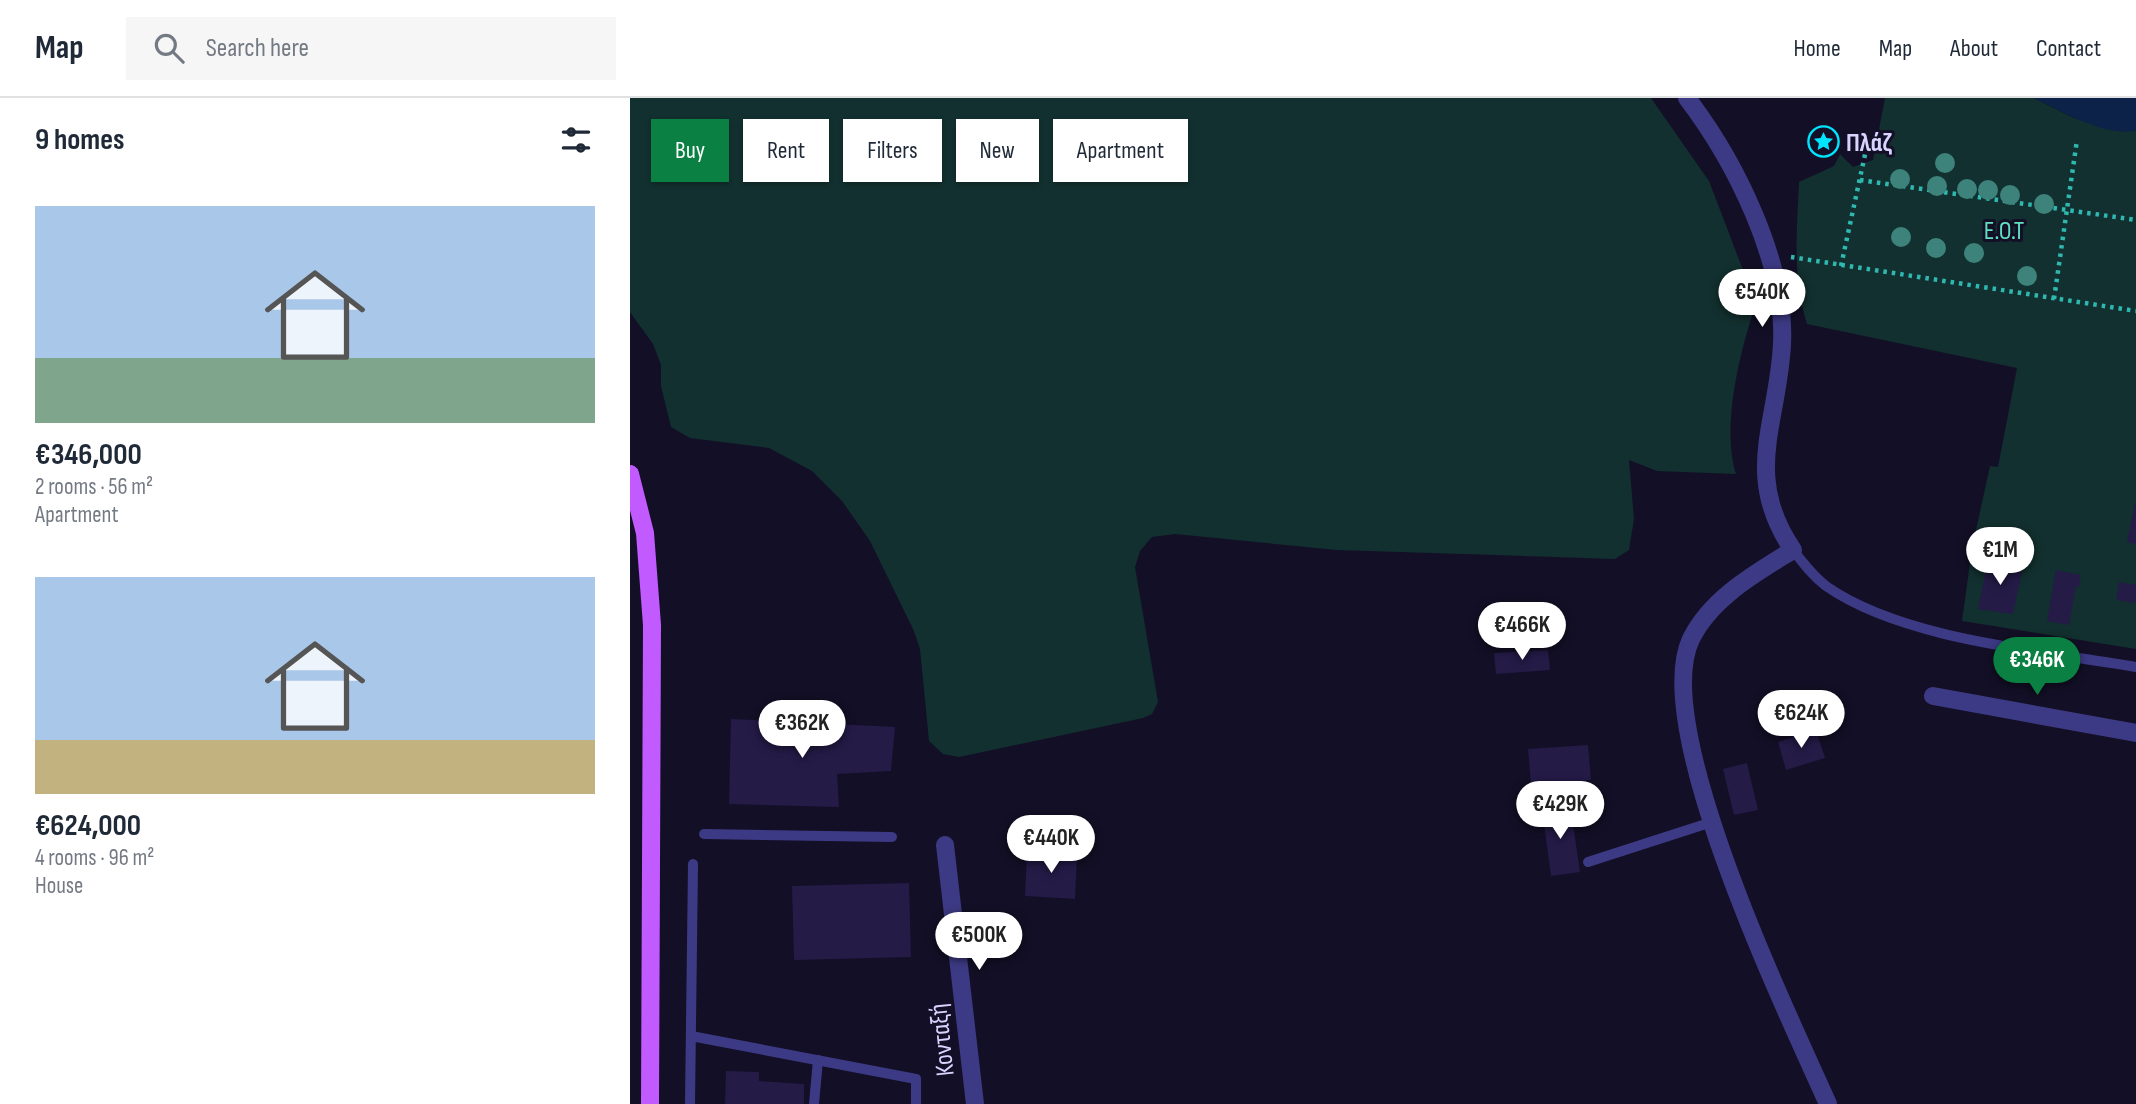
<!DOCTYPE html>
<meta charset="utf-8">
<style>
:root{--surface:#fff;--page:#f6f6f7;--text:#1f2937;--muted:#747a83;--line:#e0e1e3;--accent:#0b8043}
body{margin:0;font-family:"Sofia Sans Condensed",sans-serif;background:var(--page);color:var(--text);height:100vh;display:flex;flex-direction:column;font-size:26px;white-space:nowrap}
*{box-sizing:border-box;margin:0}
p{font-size:23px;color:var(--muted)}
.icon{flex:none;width:38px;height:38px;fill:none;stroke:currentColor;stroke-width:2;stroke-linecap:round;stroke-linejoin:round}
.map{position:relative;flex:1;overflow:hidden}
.sheet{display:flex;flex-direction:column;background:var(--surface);width:630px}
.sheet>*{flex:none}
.banner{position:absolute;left:21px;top:21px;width:665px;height:63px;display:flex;gap:14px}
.price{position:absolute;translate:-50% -60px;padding:0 16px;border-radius:24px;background:#fff;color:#222;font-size:23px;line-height:46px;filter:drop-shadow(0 2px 4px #0008)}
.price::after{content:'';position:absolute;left:50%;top:42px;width:21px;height:16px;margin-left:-10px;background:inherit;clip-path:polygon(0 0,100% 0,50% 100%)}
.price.selected{background:var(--accent);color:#fff}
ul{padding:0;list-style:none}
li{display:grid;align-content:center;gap:14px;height:371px;padding:0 35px}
li span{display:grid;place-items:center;height:217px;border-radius:0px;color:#555}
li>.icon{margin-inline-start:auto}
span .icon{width:126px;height:126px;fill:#fffc;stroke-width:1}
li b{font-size:30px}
h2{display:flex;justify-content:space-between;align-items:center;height:84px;padding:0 35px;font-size:30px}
.chip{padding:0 24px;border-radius:0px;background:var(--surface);box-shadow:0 2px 5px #0004;font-size:24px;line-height:63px}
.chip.selected{background:var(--accent);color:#fff}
header{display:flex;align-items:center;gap:42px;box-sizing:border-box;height:98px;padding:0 35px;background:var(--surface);border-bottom:2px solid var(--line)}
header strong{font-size:33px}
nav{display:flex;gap:38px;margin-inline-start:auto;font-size:24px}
.search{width:490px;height:63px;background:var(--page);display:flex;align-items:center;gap:18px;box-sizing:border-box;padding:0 24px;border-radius:0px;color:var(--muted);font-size:26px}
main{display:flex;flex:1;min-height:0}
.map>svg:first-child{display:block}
.green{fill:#12302f}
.water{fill:#0c2248}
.building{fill:#241b47}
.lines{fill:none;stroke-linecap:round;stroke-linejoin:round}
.path{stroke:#2fb8b0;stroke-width:4.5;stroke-dasharray:3.5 5;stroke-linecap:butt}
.service{stroke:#3d3a85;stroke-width:10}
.minor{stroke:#3d3a85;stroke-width:18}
.primary{stroke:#c25bff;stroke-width:18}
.tree{fill:#3d827b}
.labels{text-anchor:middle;stroke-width:6;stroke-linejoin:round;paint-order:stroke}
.poi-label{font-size:26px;font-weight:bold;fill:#d9d4ff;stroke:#130f26;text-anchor:start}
.park-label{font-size:26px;fill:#5fe0c0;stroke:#130f26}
.street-label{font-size:26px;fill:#d9d4ff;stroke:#130f26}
</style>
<header>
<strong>Map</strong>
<div class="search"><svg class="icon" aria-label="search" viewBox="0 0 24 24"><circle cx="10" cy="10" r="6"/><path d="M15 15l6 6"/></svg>Search here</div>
<nav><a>Home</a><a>Map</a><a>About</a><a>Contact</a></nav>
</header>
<main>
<section class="sheet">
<h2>9 homes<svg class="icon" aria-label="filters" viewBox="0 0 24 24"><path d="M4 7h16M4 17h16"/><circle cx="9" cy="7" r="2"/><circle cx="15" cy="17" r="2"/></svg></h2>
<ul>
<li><span style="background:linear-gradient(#a9c7e8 70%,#7fa58c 0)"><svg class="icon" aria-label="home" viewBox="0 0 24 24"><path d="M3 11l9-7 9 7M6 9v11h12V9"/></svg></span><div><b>€346,000</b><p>2 rooms · 56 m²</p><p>Apartment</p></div></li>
<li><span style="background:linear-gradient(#a9c7e8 75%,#c2b280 0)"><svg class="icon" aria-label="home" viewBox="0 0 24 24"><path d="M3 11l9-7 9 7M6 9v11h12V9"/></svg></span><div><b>€624,000</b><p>4 rooms · 96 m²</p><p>House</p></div></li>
</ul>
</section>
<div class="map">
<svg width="1506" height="1006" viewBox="0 0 1506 1006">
<rect width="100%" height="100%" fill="#130f26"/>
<g class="green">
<path d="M0,0h1021l58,83 47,123c-16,46 -35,123 -20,170l-79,-3 -28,-11 5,59 -5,31 -14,9 -278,-9 -162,-16 -23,3 -12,14 -5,16 23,135 -6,12 -9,4 -184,39 -16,-3 -14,-13 -9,-92 -6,-18 -44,-90 -28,-40 -30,-30 -43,-23 -79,-10 -19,-11 -10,-41v-21l-8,-21 -23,-32z"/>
<path d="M1255,0h149l40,20 28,8 34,5v518l-174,-28 10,-73 18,-82 8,1 19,-99 -210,-44c-15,-47 -10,-94 -8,-142l35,-16 6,-12 13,13 20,-7z"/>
</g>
<path class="water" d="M1404,0h102v33c-33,5 -73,-19 -102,-33z"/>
<g class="building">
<polygon points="1505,406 1506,406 1506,446 1497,444"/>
<polygon points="1358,462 1393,469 1383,516 1348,511"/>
<polygon points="1426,472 1451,477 1449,489 1446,488 1439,527 1417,523"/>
<polygon points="1489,484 1506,487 1506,505 1486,502"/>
<polygon points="918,552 920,572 866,576 864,555"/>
<polygon points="101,621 265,629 261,673 207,676 209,709 99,706"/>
<polygon points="1186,632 1195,660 1156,672 1148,644"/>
<polygon points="958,647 961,682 901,686 898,651"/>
<polygon points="1117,665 1128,712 1104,717 1093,671"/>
<polygon points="925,701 927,721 942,719 950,774 921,778 911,703"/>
<polygon points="397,754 447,756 445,801 395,798"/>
<polygon points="279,785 281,859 164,862 162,788"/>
<polygon points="96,973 129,974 129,983 174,986 174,1006 95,1006"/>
</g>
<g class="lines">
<g class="path">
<polyline points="1230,82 1506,122"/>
<polyline points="1161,159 1506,213"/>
<polyline points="1211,168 1236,52"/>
<polyline points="1424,201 1447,42"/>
</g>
<g class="service">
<path d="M1163,452c10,13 20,26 33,36 77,54 217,65 310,81"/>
<polyline points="74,736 262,739"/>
<polyline points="958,764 1082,724"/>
<polyline points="61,938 286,981 286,1006"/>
<polyline points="60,1006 63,766"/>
<polyline points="184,1006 188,962"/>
</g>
<g class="minor">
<path d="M1057,0c48,63 99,164 95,246 -4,80 -40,131 11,206 -37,23 -82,48 -102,89 -42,88 97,375 137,465"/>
<polyline points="1303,598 1506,635"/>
<polyline points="315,747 345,1006"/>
</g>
<polyline class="primary" points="0,376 15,435 22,527 20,1006"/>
</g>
<g class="tree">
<circle cx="1315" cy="65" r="10"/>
<circle cx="1270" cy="81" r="10"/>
<circle cx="1307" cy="88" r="10"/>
<circle cx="1337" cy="91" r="10"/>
<circle cx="1358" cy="92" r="10"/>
<circle cx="1380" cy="97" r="10"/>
<circle cx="1414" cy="106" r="10"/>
<circle cx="1271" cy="139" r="10"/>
<circle cx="1306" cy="150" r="10"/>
<circle cx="1344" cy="155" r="10"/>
<circle cx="1397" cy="178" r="10"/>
</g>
<defs>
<symbol id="sight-ring" viewBox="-11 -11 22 22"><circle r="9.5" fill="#130f26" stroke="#00e5ff" stroke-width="1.5"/><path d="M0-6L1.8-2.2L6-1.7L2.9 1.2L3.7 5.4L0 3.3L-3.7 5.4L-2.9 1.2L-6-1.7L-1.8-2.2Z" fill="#00e5ff"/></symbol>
</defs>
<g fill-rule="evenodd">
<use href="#sight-ring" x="1176" y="26" width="35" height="35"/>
</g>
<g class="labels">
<g class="poi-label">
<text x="1216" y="53">Πλάζ</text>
</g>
<g class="park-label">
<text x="1374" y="141">E.O.T</text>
</g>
<g class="street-label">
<text transform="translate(311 942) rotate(-96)" y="9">Κονταξή</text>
</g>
</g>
</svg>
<b class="price" style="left:1132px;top:231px">€540K</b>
<b class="price" style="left:1370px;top:489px">€1M</b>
<b class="price" style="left:892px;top:564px">€466K</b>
<b class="price selected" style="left:1407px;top:599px">€346K</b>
<b class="price" style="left:1171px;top:652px">€624K</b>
<b class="price" style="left:172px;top:662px">€362K</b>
<b class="price" style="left:930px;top:743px">€429K</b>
<b class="price" style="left:421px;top:777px">€440K</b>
<b class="price" style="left:349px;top:874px">€500K</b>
<div class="banner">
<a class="chip selected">Buy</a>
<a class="chip">Rent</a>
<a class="chip">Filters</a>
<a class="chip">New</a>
<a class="chip">Apartment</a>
</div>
</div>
</main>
